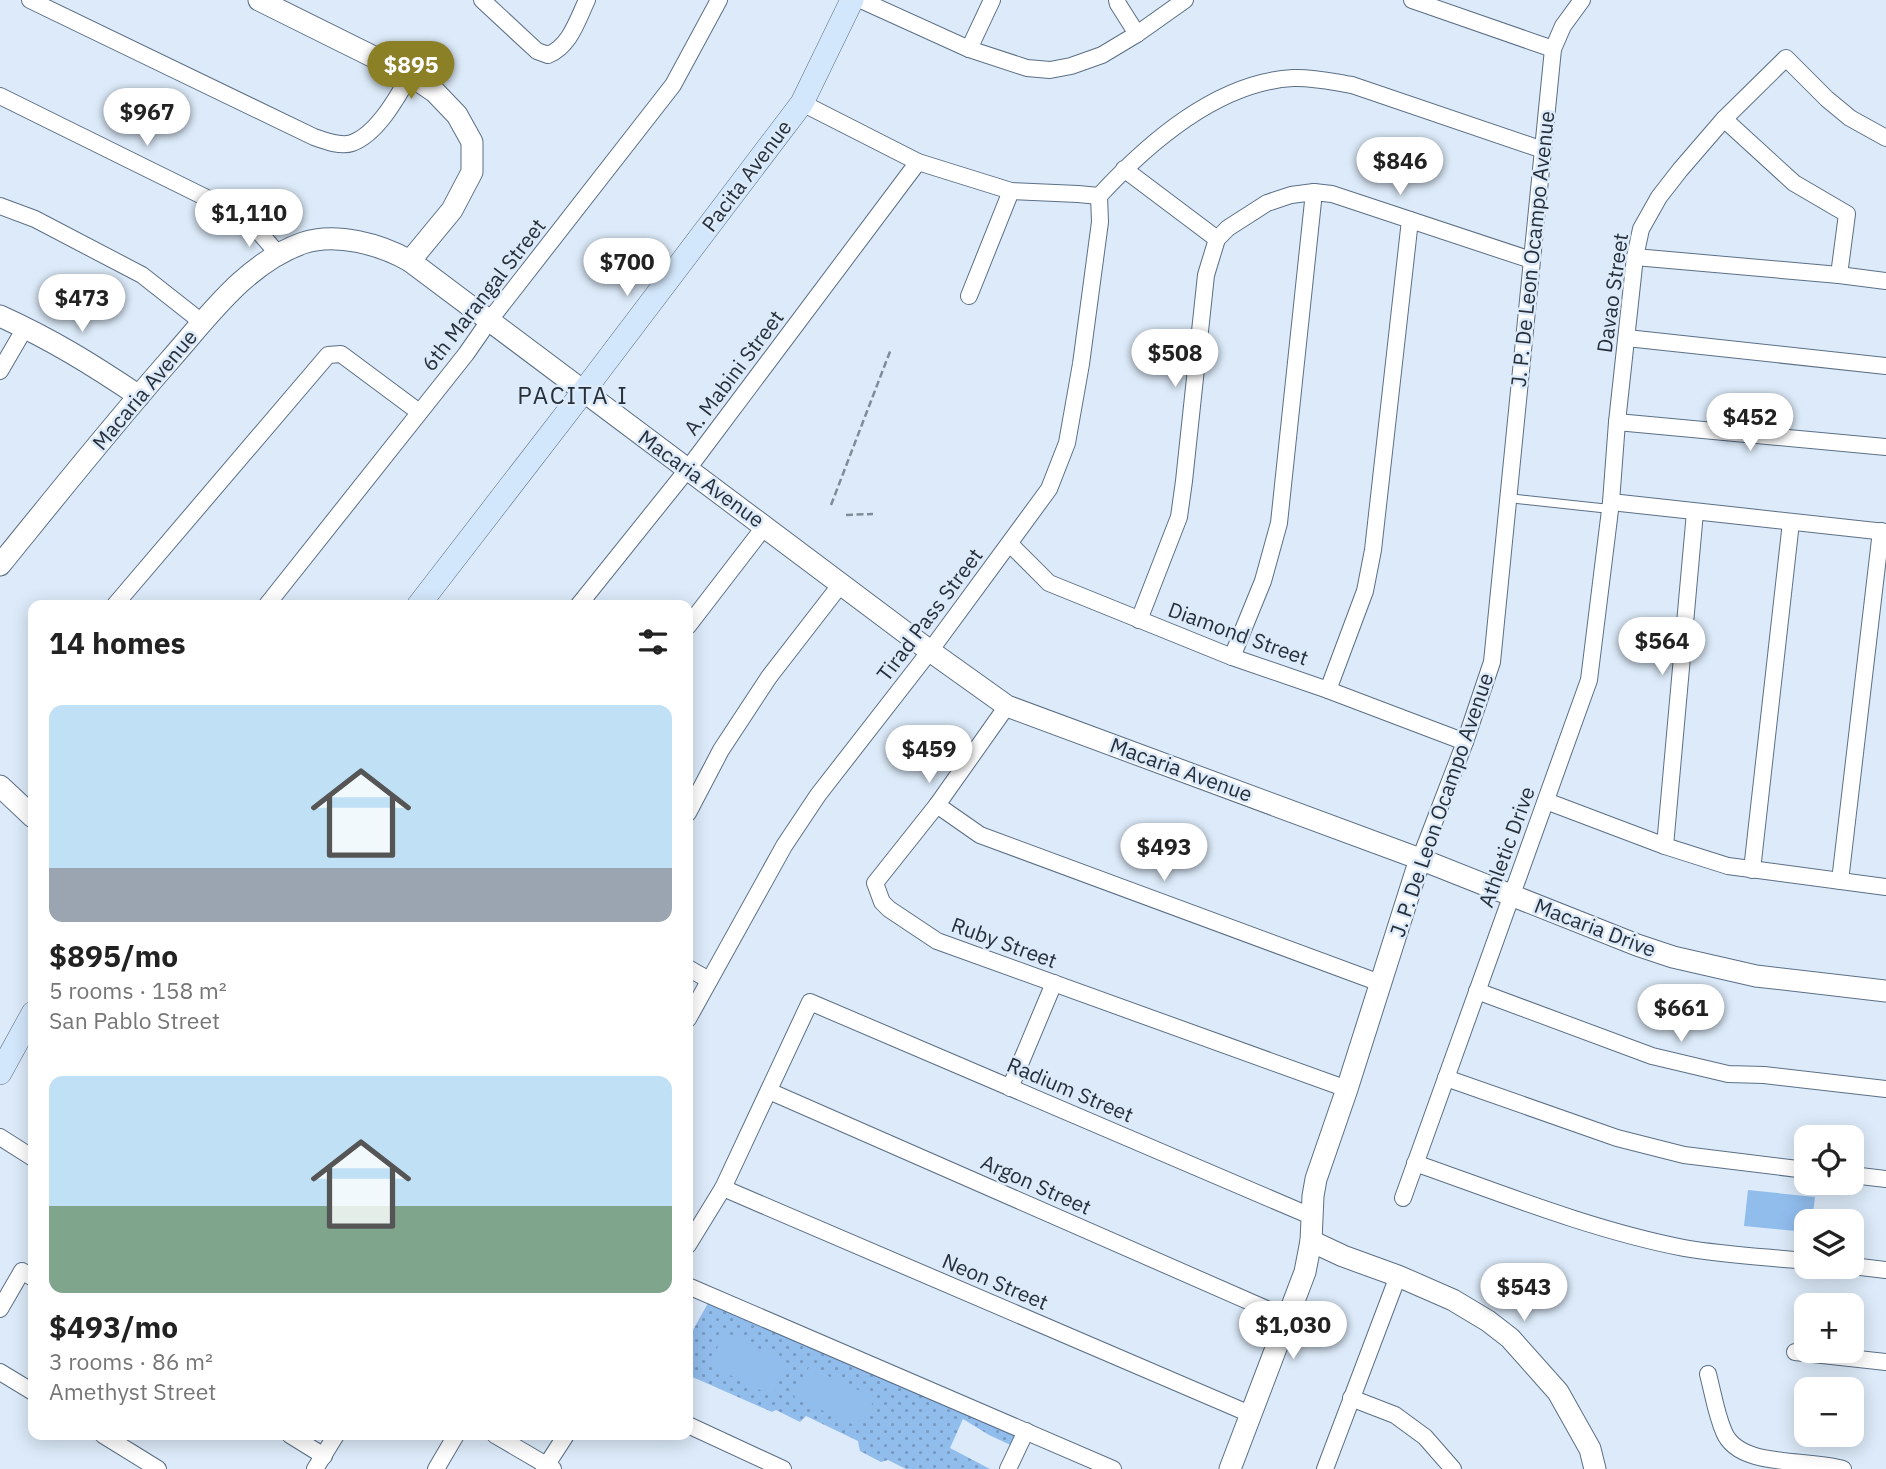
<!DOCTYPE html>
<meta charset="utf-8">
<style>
:root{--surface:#fff;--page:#f2f2f2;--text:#222;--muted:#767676;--accent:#8c8027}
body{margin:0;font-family:"IBM Plex Sans",sans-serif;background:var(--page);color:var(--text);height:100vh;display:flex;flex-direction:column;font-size:26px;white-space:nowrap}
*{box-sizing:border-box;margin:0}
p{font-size:23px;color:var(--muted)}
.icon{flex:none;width:38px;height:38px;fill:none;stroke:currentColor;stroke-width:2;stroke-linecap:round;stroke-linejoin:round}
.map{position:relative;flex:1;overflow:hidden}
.details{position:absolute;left:28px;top:600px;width:665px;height:840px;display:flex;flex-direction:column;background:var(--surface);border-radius:14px;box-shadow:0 4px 18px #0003}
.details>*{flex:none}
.controls{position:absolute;left:1794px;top:1125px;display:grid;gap:14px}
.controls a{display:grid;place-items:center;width:70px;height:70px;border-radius:14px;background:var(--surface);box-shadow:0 4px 18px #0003;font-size:35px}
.price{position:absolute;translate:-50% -60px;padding:0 16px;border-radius:24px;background:#fff;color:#222;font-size:23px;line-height:46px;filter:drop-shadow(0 2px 4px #0008)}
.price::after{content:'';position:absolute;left:50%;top:42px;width:21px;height:16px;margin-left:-10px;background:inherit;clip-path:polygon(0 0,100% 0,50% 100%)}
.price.current{background:var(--accent);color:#fff}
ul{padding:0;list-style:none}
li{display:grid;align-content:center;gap:14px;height:371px;padding:0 21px}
li span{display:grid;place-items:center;height:217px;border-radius:14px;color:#555}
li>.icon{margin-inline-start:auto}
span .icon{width:126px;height:126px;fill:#fffc;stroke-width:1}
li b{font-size:30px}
h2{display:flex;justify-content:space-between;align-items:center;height:84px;padding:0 21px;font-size:30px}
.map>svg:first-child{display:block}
.park{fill:url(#park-dots)}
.pitch{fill:#91bded}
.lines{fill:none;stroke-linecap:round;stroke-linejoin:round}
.service-casing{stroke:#5b6f86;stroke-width:10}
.minor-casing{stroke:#5b6f86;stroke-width:18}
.tertiary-casing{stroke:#5b6f86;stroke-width:23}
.secondary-casing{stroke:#5b6f86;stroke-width:24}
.path{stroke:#808c98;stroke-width:2.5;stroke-dasharray:7 3.5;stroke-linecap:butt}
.service{stroke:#fff;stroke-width:8}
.minor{stroke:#fff;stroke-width:16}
.tertiary{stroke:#fff;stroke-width:21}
.secondary{stroke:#d3e7fc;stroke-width:23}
.labels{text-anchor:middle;stroke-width:5;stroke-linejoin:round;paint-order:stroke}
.street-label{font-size:21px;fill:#27303a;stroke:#dceaf9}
.quarter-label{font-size:24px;letter-spacing:2px;fill:#27303a;stroke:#dceaf9}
</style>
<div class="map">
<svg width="1886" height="1469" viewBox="0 0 1886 1469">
<defs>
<pattern id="park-dots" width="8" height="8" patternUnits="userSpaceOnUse" patternTransform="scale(1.75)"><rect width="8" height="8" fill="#91bded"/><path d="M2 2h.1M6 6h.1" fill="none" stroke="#769ac1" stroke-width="1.8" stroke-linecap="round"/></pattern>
</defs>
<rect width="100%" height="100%" fill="#dceaf9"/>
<polygon class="park" points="708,1303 1026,1431 1017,1448 989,1435 963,1419 950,1448 990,1469 906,1469 888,1460 881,1462 860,1451 858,1441 806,1416 800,1422 776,1410 772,1412 688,1375 688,1339"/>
<g class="pitch">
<polygon points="1748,1190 1815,1197 1812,1221 1806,1222 1806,1232 1744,1226"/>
<polygon points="725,1332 788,1363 772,1396 709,1365"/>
<polygon points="809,1367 875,1398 860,1428 794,1397"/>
</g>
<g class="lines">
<defs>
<polyline id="service" points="1508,498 1610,509"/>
<g id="minor">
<path d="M30,0l284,137c11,4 27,10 38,6 25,-9 45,-45 58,-68"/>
<path d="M482,0l55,51 11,4c22,-9 29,-34 39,-55"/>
<polyline points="861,0 969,49 1027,68 1050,70 1071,66 1102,55 1137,34 1185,0"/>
<polyline points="1117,0 1118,4 1137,34"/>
<polyline points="1412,0 1553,49"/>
<polyline points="969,49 992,0"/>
<polyline points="0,96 241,215 253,225 278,254"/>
<polyline points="802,103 918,162 1011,191 1078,194 1099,196"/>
<polyline points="1724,119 1794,183 1847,214 1839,275"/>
<polyline points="1124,169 1217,239"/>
<path d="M1099,196c49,-53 118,-114 194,-118 20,-1 40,4 59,7l191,65"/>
<polyline points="0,206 35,219 142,275 203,323"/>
<polyline points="1635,257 1839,275 1886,281"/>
<polyline points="969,296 1011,191"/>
<polyline points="1627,338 1886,366"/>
<polyline points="0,371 25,328"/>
<polyline points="1617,422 1886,447"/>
<polyline points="1611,502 1886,532"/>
<polyline points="1010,544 1049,583 1232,657 1328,690 1465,742"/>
<polyline points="114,606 328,355 341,354 419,412"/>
<polyline points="266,606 466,354 489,321 673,85 719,0"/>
<polyline points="578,606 687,470 918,162"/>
<polyline points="1139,620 1179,517 1184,481 1206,275 1217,239 1228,228 1267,203 1291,195 1314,192 1332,194 1531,260"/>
<polyline points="688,626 765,526"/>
<polyline points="1232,657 1263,581 1279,523 1314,192"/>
<polyline points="1328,690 1365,591 1373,550 1410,220"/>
<polyline points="1007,706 937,805 875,883 882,902 889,909 937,941 1347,1089"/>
<polyline points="1546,801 1665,846 1728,866 1886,887"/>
<polyline points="937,805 980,835 1380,983"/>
<polyline points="688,813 721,750 769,677 841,584"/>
<polyline points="1665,846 1695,512"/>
<polyline points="1420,859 1465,742 1492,662 1553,49 1563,26 1582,0"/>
<polyline points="1752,870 1791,522"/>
<polyline points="1840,881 1881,531"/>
<polyline points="688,968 709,980"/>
<polyline points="1477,991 1652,1056 1728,1074 1764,1075 1886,1089"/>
<polyline points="688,1019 784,846 818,795 930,651 1049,489 1067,443 1081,364 1100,222 1099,196"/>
<polyline points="1446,1078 1617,1138 1684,1155 1806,1170"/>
<polyline points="1010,1088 1054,983"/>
<polyline points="769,1091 1287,1318"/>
<polyline points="0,1137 33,1158"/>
<path d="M1415,1163c88,31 177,67 269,85 40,7 82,9 122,13"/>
<polyline points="1852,1175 1886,1179"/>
<polyline points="723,1188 1250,1414"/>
<polyline points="1403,1198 1589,680 1611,502 1617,422 1635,257 1641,229 1659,197 1680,170 1724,119 1786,58 1827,99 1850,118 1886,138"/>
<polyline points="688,1245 723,1188 810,1002 1313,1217"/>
<polyline points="1852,1266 1886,1270"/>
<polyline points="688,1286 1113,1469"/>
<polyline points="0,1309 22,1271 33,1278"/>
<polyline points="1795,1352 1886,1362"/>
<polyline points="0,1372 33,1392"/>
<path d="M1708,1374c5,19 8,40 16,58 15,37 85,26 119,37"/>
<polyline points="1351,1398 1395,1415 1425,1437 1453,1469"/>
<polyline points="688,1425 783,1469"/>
<polyline points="103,1435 158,1469"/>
<polyline points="290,1435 324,1456"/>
<polyline points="495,1435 553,1469"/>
<polyline points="315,1469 336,1435"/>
<polyline points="436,1469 456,1435"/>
<polyline points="544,1469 566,1435"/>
<polyline points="1008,1469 1026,1431"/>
<polyline points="1325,1469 1398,1276"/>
</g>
<g id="tertiary">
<polyline points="259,0 410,75 435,92 457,115 472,142 472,172 452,210 410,261"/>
<path d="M0,316c51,23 93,49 139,80"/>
<path d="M0,565c56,-69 111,-138 169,-204 39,-44 77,-98 134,-118 33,-11 77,1 107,18l520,390 77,55 413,153 217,86 36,12 83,19 130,15"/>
<polyline points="0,786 33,817"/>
<polyline points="1311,1241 1343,1256 1398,1276 1453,1300 1488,1321 1510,1338 1558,1392 1590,1449 1595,1469"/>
<polyline points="1230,1469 1305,1272 1311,1241 1313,1196 1316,1179 1347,1089 1420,859"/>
</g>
<g id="secondary">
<polyline points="418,606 583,392 802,103 852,0"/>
<polyline points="0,1073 33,1013"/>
</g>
</defs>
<use href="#service" class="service-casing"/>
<use href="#minor" class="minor-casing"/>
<use href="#tertiary" class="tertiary-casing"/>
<use href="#secondary" class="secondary-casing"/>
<g class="path">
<polyline points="831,505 891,349"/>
<polyline points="846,515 873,514"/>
</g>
<use href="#service" class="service"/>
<use href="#minor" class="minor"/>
<use href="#tertiary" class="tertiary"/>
<use href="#secondary" class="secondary"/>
</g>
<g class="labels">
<g class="street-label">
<text transform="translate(747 176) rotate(-53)" y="7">Pacita Avenue</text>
<text transform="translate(1533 249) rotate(-84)" y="7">J. P. De Leon Ocampo Avenue</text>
<text transform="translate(1613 293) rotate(-82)" y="7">Davao Street</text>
<text transform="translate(484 295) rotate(-52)" y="7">6th Marangal Street</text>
<text transform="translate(734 373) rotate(-53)" y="7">A. Mabini Street</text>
<text transform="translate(145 390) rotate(-50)" y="7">Macaria Avenue</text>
<text transform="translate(701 479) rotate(36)" y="7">Macaria Avenue</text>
<text transform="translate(930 615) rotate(-53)" y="7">Tirad Pass Street</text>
<text transform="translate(1238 634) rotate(20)" y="7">Diamond Street</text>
<text transform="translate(1181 770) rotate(20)" y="7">Macaria Avenue</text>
<text transform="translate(1442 805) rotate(-71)" y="7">J. P. De Leon Ocampo Avenue</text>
<text transform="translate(1507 847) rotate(-70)" y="7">Athletic Drive</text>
<text transform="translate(1595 928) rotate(21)" y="7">Macaria Drive</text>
<text transform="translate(1004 943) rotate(20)" y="7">Ruby Street</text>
<text transform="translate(1070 1090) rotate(23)" y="7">Radium Street</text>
<text transform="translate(1036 1185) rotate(24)" y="7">Argon Street</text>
<text transform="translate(995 1282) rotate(23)" y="7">Neon Street</text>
</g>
<g class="quarter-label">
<text x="573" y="404">PACITA I</text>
</g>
</g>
</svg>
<div class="controls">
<a><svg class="icon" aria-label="locate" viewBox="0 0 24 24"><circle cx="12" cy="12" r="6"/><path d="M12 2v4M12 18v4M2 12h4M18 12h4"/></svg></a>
<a><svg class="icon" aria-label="layers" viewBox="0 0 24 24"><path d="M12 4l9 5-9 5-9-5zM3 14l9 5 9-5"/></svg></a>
<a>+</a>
<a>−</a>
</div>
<b class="price current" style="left:411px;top:101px">$895</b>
<b class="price" style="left:147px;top:148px">$967</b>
<b class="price" style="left:1400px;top:197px">$846</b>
<b class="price" style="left:249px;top:249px">$1,110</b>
<b class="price" style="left:627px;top:298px">$700</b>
<b class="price" style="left:82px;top:334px">$473</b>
<b class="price" style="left:1175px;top:389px">$508</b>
<b class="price" style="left:1750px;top:453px">$452</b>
<b class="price" style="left:1662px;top:677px">$564</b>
<b class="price" style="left:929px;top:785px">$459</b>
<b class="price" style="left:1164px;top:883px">$493</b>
<b class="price" style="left:1681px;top:1044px">$661</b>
<b class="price" style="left:1524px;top:1323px">$543</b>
<b class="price" style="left:1293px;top:1361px">$1,030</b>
<section class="details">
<h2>14 homes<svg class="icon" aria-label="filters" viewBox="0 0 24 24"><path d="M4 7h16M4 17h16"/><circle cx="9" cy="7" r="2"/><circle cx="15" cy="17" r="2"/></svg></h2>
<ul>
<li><span style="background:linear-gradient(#bfe0f5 75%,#9aa5b1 0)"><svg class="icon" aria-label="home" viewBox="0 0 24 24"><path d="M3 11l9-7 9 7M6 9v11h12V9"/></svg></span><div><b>$895/mo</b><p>5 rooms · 158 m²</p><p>San Pablo Street</p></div></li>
<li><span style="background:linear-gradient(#bfe0f5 60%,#7fa58c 0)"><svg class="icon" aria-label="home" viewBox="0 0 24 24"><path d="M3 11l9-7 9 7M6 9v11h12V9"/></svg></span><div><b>$493/mo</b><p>3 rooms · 86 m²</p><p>Amethyst Street</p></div></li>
</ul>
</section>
</div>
